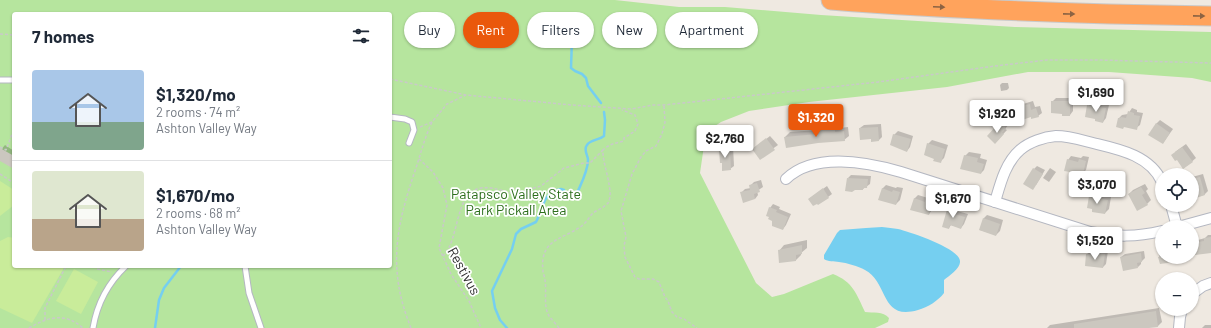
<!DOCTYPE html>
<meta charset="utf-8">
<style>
:root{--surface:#fff;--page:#f6f6f7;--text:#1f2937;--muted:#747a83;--line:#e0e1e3;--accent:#ea580c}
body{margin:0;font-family:Barlow,sans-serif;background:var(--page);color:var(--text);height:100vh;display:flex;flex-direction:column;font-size:15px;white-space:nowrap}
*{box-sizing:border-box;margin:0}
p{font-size:13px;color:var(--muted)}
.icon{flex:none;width:22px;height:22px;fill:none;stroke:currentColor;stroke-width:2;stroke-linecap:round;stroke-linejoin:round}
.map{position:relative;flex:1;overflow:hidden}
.panel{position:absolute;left:12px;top:12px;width:380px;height:256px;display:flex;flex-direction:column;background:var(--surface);border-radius:4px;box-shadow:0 1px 3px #0004}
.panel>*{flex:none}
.top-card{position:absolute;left:404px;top:12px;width:380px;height:36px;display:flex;gap:8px}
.buttons{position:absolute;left:1155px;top:168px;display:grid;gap:8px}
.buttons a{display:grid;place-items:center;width:44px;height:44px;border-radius:50%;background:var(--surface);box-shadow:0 1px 3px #0004;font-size:20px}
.price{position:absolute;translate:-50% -34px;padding:0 9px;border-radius:4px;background:#fff;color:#222;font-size:13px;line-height:26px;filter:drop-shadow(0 1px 2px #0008)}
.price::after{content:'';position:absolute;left:50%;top:24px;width:12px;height:9px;margin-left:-6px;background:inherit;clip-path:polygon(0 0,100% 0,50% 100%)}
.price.active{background:var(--accent);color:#fff}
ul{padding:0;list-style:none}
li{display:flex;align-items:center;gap:12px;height:100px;padding:0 20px}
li+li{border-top:1px solid var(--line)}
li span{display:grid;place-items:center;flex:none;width:112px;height:80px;border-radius:4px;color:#555}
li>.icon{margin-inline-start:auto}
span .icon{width:48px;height:48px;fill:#fffc;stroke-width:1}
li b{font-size:17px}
h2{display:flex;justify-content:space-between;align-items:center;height:48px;padding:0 20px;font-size:17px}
.chip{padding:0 14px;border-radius:18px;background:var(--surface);box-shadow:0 1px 3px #0004;font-size:14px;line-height:36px}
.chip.active{background:var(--accent);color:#fff}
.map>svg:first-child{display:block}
.green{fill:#b6e59e;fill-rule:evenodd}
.pitch{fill:#c9ec9a}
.water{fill:#75cff0}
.shadow{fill:#0003}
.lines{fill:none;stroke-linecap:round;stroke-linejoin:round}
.stream{stroke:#75cff0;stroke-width:2.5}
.building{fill:#cbc7bf}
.lane-casing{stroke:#b4b7c1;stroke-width:7}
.street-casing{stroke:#b4b7c1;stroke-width:12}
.highway-casing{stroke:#c9c9c9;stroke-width:21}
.path{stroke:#c9c9c9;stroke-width:1.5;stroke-dasharray:3 2;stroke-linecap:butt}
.lane{stroke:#fff;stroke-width:5}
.street{stroke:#fff;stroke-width:10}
.highway{stroke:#ffa35c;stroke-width:19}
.oneway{fill:#8c6343}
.labels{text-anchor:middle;stroke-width:3.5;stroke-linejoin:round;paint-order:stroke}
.park-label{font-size:14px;fill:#2c6e1b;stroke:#fff}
.street-label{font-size:14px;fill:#2e2e2e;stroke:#fff}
</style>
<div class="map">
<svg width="1211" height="328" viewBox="0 0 1211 328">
<rect width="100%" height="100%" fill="#efe9e1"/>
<path class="green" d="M0,0h615l64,7h46l96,8 194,12 196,5v50l-19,-4 -83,-6h-81l-81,15 -138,15 -60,9 -28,11 -15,10 -6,41 56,110 16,14 12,-3 49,-20c20,8 23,19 32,38 8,1 18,-1 24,6l-1,4 -13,6h-875zM14,14h376v252h-376z"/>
<g class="pitch">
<polygon points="0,181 14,190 14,205 0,216"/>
<polygon points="8,237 14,238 14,266 65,266 32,323 0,308 0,241"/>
<polygon points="74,269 98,282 81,314 56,301"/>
</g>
<path class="water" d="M882,227c6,1 11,1 16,2 12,3 61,19 62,32 1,7 -11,15 -16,19v13c-6,8 -16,14 -26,17 -38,11 -29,-27 -53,-40 -7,-4 -18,-7 -26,-8 -5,-1 -11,0 -15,-3v-4l13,-22 3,-3 26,-2z"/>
<g class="shadow">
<polygon points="1002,83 1008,83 1009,88 1007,90 1001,91 1000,85"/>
<polygon points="1056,98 1073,98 1073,111 1070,115 1052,102"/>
<polygon points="1033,101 1035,107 1040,106 1042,113 1038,116 1031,116 1019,108 1023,104"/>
<polygon points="1091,102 1109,105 1106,118 1103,122 1088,105"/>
<polygon points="1132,108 1137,110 1137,112 1143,113 1140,125 1136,128 1119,118 1122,115 1128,114"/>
<polygon points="1160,120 1173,129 1163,143 1156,124"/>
<polygon points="1005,121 1009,124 1005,129 1007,130 995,143 988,136 1000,124 1001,125"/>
<polygon points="839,123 840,128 848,127 849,136 844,140 785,137 790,132 818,130 822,125"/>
<polygon points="881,124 882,137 879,140 871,138 860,128 864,125"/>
<polygon points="898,131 913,136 910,147 907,151 894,135"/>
<polygon points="770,136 778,145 760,158 757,146"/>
<polygon points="932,140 948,145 944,158 940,162 935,158 928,144"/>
<polygon points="1186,144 1196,158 1184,168 1175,152"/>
<polygon points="5,145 14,151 14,168 0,160 0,151"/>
<polygon points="733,146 734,166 730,169 720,150 724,147"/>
<polygon points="969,152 981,154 980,158 987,160 984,170 981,173 965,156"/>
<polygon points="1071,156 1081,158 1083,156 1089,157 1086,170 1083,173 1068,160"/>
<polygon points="1037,166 1045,170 1036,185 1034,169"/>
<polygon points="1050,168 1056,172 1049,182 1043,178"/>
<polygon points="1203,174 1208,191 1204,195 1194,197 1192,193 1192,177"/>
<polygon points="851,175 871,176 870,184 863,189 848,178"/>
<polygon points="761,180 763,187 757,191 758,195 755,199 741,193 745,189 751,188 750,186 754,182"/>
<polygon points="1145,184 1148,189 1146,191 1151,200 1147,204 1129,194 1133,190"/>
<polygon points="886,185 896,188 897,187 903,188 900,200 896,204 882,189"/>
<polygon points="827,186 832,194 828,197 809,199"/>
<polygon points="1094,193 1111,197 1109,209 1105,213 1090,197"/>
<polygon points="918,195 928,198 930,196 936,198 932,210 929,214 914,199"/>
<polygon points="952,203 958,205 957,211 968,214 964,224 961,228 951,225 949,228 949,207"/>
<polygon points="773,204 780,207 779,209 791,214 786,225 783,229 770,216 770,208"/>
<polygon points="987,215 1003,220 1000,231 996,235 980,230 984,218"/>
<polygon points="1208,235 1211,235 1211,252 1194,243 1198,240 1205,238"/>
<polygon points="807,240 807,248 801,253 801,255 796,260 779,251 784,245"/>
<polygon points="1102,250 1108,251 1106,264 1103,267 1086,265 1087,254 1091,251 1100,252"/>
<polygon points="1162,250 1162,257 1181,257 1160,263 1159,253"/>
<polygon points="1144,251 1145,258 1141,262 1141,264 1138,267 1121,257 1125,254"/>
<polygon points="1159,308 1162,322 1158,326 1142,328 1047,328 1050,325"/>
<polygon points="1205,325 1211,325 1211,328 1202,328"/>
</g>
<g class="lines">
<g class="stream">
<polyline points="572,38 571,68 575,71 582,74 586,78 588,86 601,103"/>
<polyline points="155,328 159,300 164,288 181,266"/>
<path d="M507,328l-7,-8 -5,-12 -3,-17 20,-42 4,-15 5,-5 15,-7c8,-15 6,-29 25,-33l3,1 2,5h9l3,-4c4,-9 10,-21 10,-31 0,-5 -5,-10 -1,-15 3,-5 12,-5 17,-9l1,-16 -1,-8"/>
</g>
</g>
<g class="building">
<polygon points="1051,101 1070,101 1070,116 1062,116 1062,114 1051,113"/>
<polygon points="1030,104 1031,110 1036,108 1039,117 1031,119 1031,117 1022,120 1018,107"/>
<polygon points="1087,105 1106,108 1103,123 1095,121 1095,119 1085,117"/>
<polygon points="1128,111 1134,113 1134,115 1140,116 1137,130 1124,127 1123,129 1116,127 1118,118 1120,118 1121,117 1126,118"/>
<polygon points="1001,123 1006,128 1002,133 1004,134 995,144 987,136 996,126 997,128"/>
<polygon points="1156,123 1170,133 1163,144 1148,135"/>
<polygon points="835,127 835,132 844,131 845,141 818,143 786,148 784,137 817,134 817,129"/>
<polygon points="878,127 879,141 871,142 871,139 860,140 859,128"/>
<polygon points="893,134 911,139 907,152 890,145"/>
<polygon points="766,138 775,150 760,160 752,149"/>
<polygon points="927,143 945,149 941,163 933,161 934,159 924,155"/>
<polygon points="1182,147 1193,162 1183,169 1177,160 1175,161 1171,155"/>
<polygon points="0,148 14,156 14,169 0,161"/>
<polygon points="730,149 731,170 722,171 722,163 720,163 719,150"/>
<polygon points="964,155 978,158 977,162 984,164 981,174 960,169"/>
<polygon points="1067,159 1078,162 1079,159 1086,161 1083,174 1064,171"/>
<polygon points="1033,168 1043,174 1033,190 1023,184"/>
<polygon points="1200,177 1205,195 1193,199 1192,179"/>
<polygon points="847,178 868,179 867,188 863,188 863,190 855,190 852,192 845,191"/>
<polygon points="757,183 760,192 754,194 755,199 743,203 740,192 750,190 749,185"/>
<polygon points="1141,187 1145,193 1142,195 1148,205 1137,211 1128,194"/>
<polygon points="823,188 829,198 818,205 817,204 813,206 808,199"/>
<polygon points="882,188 892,192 893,190 900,192 896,205 878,200"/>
<polygon points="1089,196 1108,200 1105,214 1092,212 1092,209 1087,208"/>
<polygon points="914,198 925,202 926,199 933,201 929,215 910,210"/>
<polygon points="948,206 955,208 954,214 965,217 961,229 950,225 949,229 942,227"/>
<polygon points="769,207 777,210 776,212 788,217 783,230 772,226 772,221 768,219 769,217 766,216"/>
<polygon points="983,218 1000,224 996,236 979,230"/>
<polygon points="1211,237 1211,253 1195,255 1193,243 1204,241 1204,238"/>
<polygon points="802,245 802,254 796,255 796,261 779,263 778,250"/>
<polygon points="1098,253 1105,254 1103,268 1085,266 1086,254 1098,255"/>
<polygon points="1141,253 1142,262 1137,263 1138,268 1123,271 1120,257"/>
<polygon points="1158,257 1182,257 1182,261 1160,264"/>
<polygon points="1156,311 1158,327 1149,328 1074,328 1074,324"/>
</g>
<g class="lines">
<defs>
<g id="lane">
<polyline points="0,80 14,80"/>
<polyline points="390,117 405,119 412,122 414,130 409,143"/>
<polyline points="245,266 249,293 261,328"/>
<path d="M93,328c4,-24 15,-45 33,-62"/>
</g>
<g id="street">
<path d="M786,179c28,-27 81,-17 115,-7l189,60c26,5 46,5 72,-1"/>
<path d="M995,202c5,-17 10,-39 25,-52 9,-8 24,-13 36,-14 13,0 25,4 37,7 25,6 57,12 69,39"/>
<polyline points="1171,205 1177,227"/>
<polyline points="1178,227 1211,218"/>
<polyline points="1192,294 1203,286 1211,283"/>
<polyline points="1179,328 1180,317 1182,309"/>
</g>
<path id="highway" d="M831,0c126,10 253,14 380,16"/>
</defs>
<use href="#lane" class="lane-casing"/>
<use href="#street" class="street-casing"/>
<use href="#highway" class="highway-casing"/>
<g class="path">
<polyline points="0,34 14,35"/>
<polyline points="390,79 466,95 572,105 631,109 653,105 664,105 878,82 995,66 1047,60 1099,60 1211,63"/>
<polyline points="664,106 665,122 662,134 656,146 646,151 641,157 632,174 621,211 626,237 624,246 625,257 635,277 639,279 653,279 659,282 665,297 668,301 672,312 677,317 684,319 697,328"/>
<polyline points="420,127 432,122 447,104 466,95"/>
<polyline points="0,147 6,150 14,129"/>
<polyline points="419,159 433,172 443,188 447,205 439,248 451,274 469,301 481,328"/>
<polyline points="0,174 14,183"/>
<path d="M443,256c17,-16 11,-64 38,-68 13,-2 25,5 37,6l9,-4 14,-4 23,-18 20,-5h6l13,-13"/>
<polyline points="93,266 97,269 112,272"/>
<polyline points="45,320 45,308 66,266"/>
<path d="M29,328c19,-11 36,-16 54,0"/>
<path d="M411,328c-24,-59 -15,-102 5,-160 5,-16 9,-31 16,-46"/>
<path d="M559,328c-3,-4 -7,-8 -10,-12 -6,-10 -2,-24 -4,-36 0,-3 -2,-6 -2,-9 -4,-35 24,-31 42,-48 3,-3 5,-7 8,-10 4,-3 12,-6 15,-10 7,-11 -6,-39 -5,-53 6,-6 13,-7 21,-9v-3l11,-7 3,-7 -3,-9 -13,-5"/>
</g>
<use href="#lane" class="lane"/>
<use href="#street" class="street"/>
<use href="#highway" class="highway"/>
</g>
<defs><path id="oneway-solid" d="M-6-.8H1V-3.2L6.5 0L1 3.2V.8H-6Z"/></defs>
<g class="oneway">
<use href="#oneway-solid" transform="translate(939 7) rotate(3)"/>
<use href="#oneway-solid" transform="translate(1069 14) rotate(1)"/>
<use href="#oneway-solid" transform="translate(1199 16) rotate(1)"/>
</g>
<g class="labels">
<g class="park-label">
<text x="516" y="199">Patapsco Valley State<tspan x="516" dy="16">Park Pickall Area</tspan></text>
</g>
<g class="street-label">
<text transform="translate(464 271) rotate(61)" y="5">Restivus</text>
</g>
</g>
</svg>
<div class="buttons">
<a><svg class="icon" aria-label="locate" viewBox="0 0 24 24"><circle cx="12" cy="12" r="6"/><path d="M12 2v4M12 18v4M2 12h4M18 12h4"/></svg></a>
<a>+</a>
<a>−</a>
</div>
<b class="price" style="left:1096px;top:113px">$1,690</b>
<b class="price" style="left:997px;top:134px">$1,920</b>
<b class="price active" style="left:816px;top:138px">$1,320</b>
<b class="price" style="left:725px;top:159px">$2,760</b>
<b class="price" style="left:1097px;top:205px">$3,070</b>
<b class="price" style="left:953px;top:219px">$1,670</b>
<b class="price" style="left:1095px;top:261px">$1,520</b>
<div class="top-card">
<a class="chip">Buy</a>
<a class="chip active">Rent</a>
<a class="chip">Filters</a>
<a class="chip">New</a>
<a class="chip">Apartment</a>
</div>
<section class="panel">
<h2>7 homes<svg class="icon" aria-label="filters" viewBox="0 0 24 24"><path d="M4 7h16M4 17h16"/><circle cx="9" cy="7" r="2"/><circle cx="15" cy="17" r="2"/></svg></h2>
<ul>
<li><span style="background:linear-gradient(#a9c7e8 65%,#7fa58c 0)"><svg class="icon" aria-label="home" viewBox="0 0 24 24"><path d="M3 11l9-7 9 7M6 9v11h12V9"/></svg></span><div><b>$1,320/mo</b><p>2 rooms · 74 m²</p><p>Ashton Valley Way</p></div></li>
<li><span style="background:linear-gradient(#dfe7d0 60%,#b9a48a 0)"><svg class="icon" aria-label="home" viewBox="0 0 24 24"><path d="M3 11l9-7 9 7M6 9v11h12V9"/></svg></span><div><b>$1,670/mo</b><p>2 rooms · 68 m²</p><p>Ashton Valley Way</p></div></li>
</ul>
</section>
</div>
